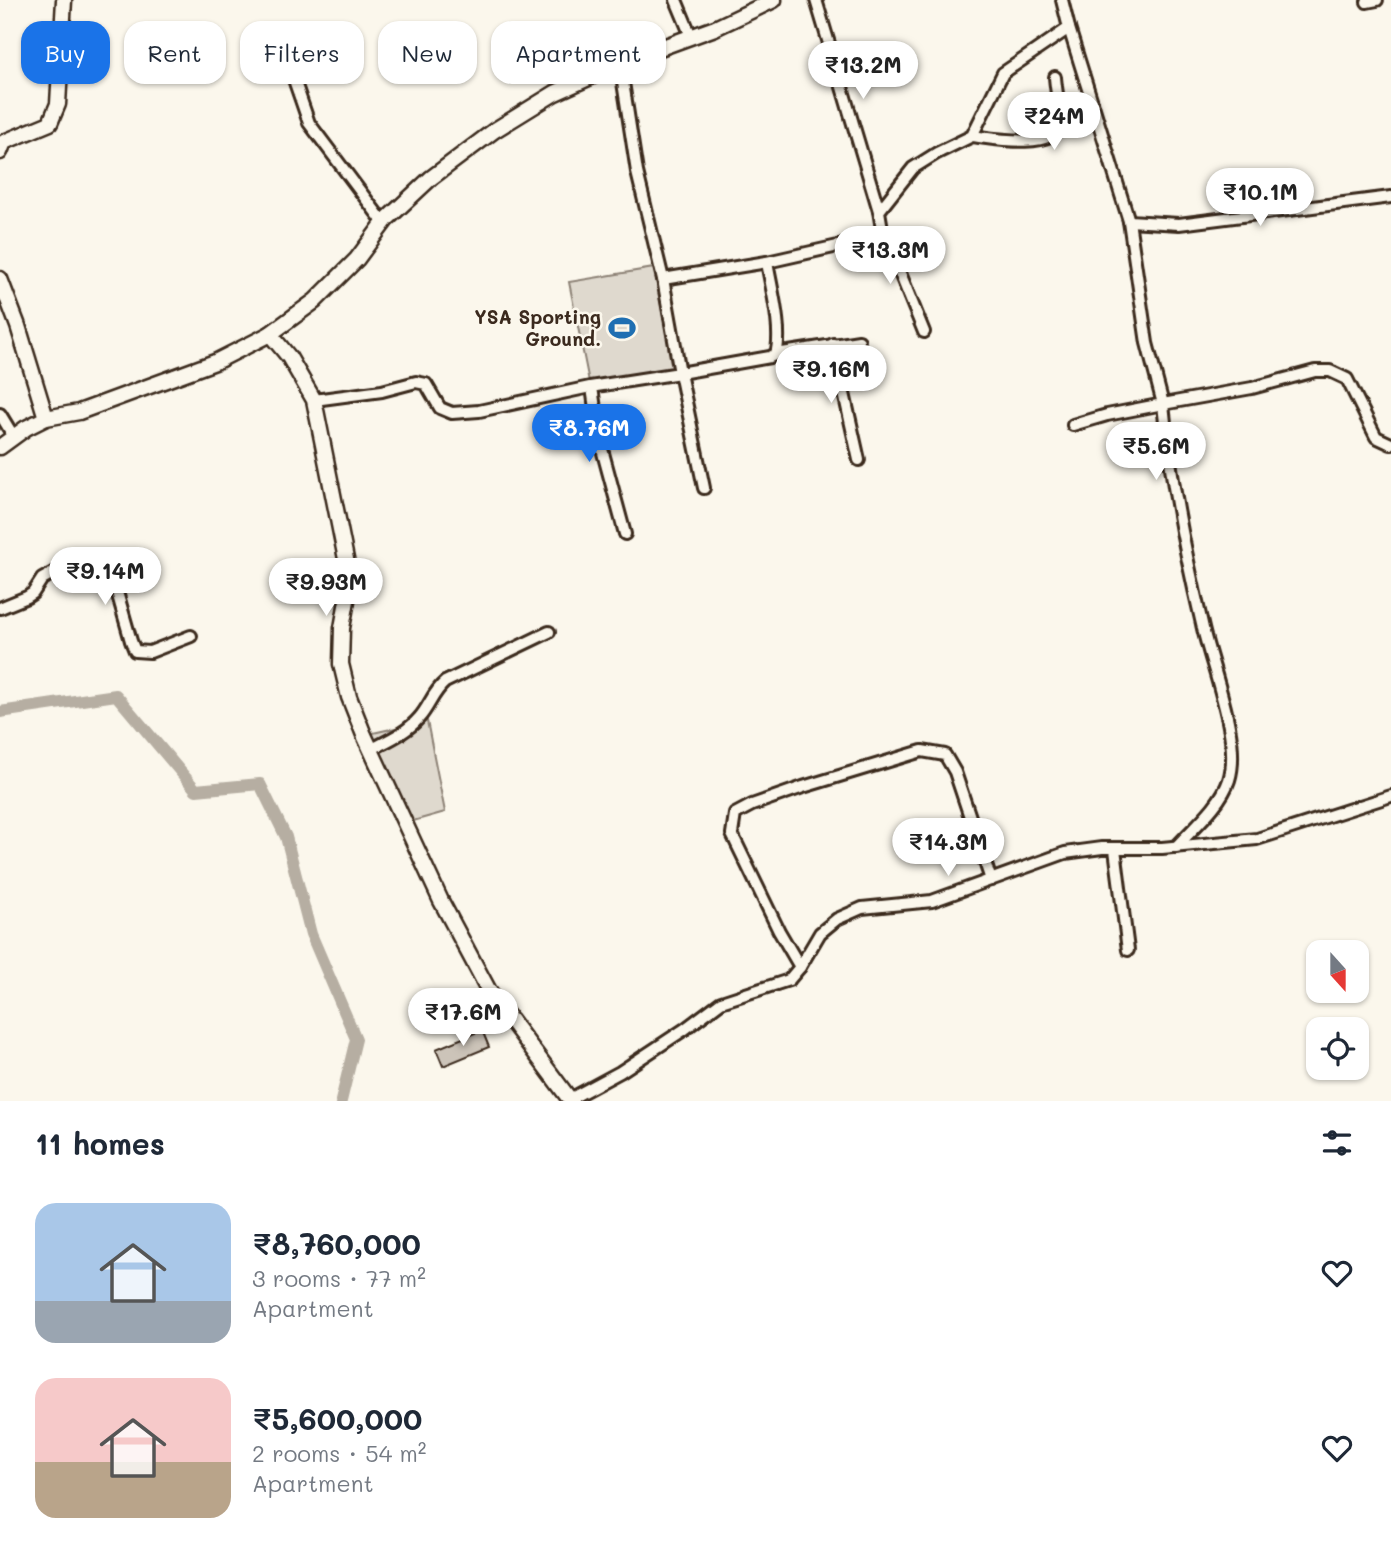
<!DOCTYPE html>
<meta charset="utf-8">
<style>
:root{--surface:#fff;--page:#f6f6f7;--text:#1f2937;--muted:#747a83;--accent:#1a73e8}
body{margin:0;font-family:Mali,sans-serif;background:var(--page);color:var(--text);height:100vh;display:flex;flex-direction:column;font-size:26px;white-space:nowrap}
*{box-sizing:border-box;margin:0}
p{font-size:23px;color:var(--muted)}
.icon{flex:none;width:38px;height:38px;fill:none;stroke:currentColor;stroke-width:2;stroke-linecap:round;stroke-linejoin:round}
.map{position:relative;height:1101px;overflow:hidden}
.side{display:flex;flex-direction:column;background:var(--surface);flex:1}
.side>*{flex:none}
.banner{position:absolute;left:21px;top:21px;width:700px;height:63px;display:flex;gap:14px}
.needle{width:46px;rotate:159deg}
.buttons{position:absolute;left:1306px;top:940px;display:grid;gap:14px}
.buttons a{display:grid;place-items:center;width:63px;height:63px;border-radius:14px;background:var(--surface);box-shadow:0 2px 5px #0004;font-size:35px}
.price{position:absolute;translate:-50% -60px;padding:0 16px;border-radius:24px;background:#fff;color:#222;font-size:23px;line-height:46px;filter:drop-shadow(0 2px 4px #0008)}
.price::after{content:'';position:absolute;left:50%;top:42px;width:21px;height:16px;margin-left:-10px;background:inherit;clip-path:polygon(0 0,100% 0,50% 100%)}
.price.active{background:var(--accent);color:#fff}
ul{padding:0;list-style:none}
li{display:flex;align-items:center;gap:21px;height:175px;padding:0 35px}
li span{display:grid;place-items:center;flex:none;width:196px;height:140px;border-radius:21px;color:#555}
li>.icon{margin-inline-start:auto}
span .icon{width:84px;height:84px;fill:#fffc;stroke-width:1}
li b{font-size:30px}
h2{display:flex;justify-content:space-between;align-items:center;height:84px;padding:0 35px;font-size:30px}
.tag{padding:0 24px;border-radius:21px;background:var(--surface);box-shadow:0 2px 5px #0004;font-size:24px;line-height:63px}
.tag.active{background:var(--accent);color:#fff}
.map>svg:first-child{display:block}
.green{fill:#dfd9ce;stroke:#8d8276;stroke-width:2}
.lines{fill:none;stroke-linecap:round;stroke-linejoin:round}
.canal{stroke:#b6aea2;stroke-width:12}
.building{fill:#ccc4b9;stroke:#3b2a1e;stroke-width:2}
.minor-casing{stroke:#3b2a1e;stroke-width:16}
.tertiary-casing{stroke:#3b2a1e;stroke-width:19}
.minor{stroke:#fbf7ec;stroke-width:10}
.tertiary{stroke:#fbf7ec;stroke-width:14}
.labels{text-anchor:middle;stroke-width:5;stroke-linejoin:round;paint-order:stroke}
.poi-label{font-size:19px;font-weight:bold;fill:#3b2a1e;stroke:#fbf7ec;text-anchor:end}
</style>
<div class="map">
<svg width="1391" height="1101" viewBox="0 0 1391 1101">
<rect width="100%" height="100%" fill="#fbf7ec"/>
<filter id="ink" filterUnits="userSpaceOnUse"><feTurbulence type="fractalNoise" baseFrequency=".0143" numOctaves="2"/><feDisplacementMap in="SourceGraphic" scale="14" xChannelSelector="R" yChannelSelector="G"/><feConvolveMatrix kernelMatrix="1 2 1 2 8 2 1 2 1" color-interpolation-filters="sRGB"/></filter>
<g filter="url(#ink)">
<g class="green">
<polygon points="654,268 674,375 590,387 569,282"/>
<polygon points="427,721 445,812 406,823 364,735"/>
</g>
<g class="lines">
<polyline class="canal" points="0,712 116,695 196,790 260,784 286,837 311,934 356,1039 341,1101"/>
</g>
<polygon class="building" points="482,1030 489,1047 443,1066 436,1049"/>
<g class="lines">
<defs>
<g id="minor">
<polyline points="676,0 691,36"/>
<polyline points="816,0 879,211"/>
<polyline points="1367,2 1377,0"/>
<polyline points="1069,28 1129,221 1147,343 1163,404 1107,415 1073,425"/>
<polyline points="290,68 309,123 384,223"/>
<path d="M972,136c17,2 81,14 86,-10 3,-15 -2,-34 -3,-49"/>
<polyline points="1129,221 1179,224 1391,197"/>
<polyline points="882,229 924,332"/>
<polyline points="663,279 767,262"/>
<polyline points="833,344 859,460"/>
<polyline points="776,354 859,341"/>
<polyline points="592,387 599,438 625,534"/>
<polyline points="314,400 382,391 416,382 426,384 440,408 452,413 479,411 590,387 680,373 663,279 637,172 620,63"/>
<polyline points="0,414 14,437"/>
<path d="M704,488l-24,-115 90,-16 6,-3c7,-24 -5,-67 -9,-92l111,-25 4,-8 -3,-18 34,-43 24,-15 35,-17 31,-63 66,-45 -7,-28"/>
<polyline points="0,608 27,597 33,593 42,579 53,573 82,565 101,564 108,569 113,578 131,641 135,651 150,652 191,636"/>
<path d="M372,749c17,-9 34,-16 47,-31 10,-11 14,-26 26,-36l104,-50"/>
<path d="M1176,847c17,-19 45,-42 53,-67 13,-41 -18,-113 -27,-156 -17,-72 -32,-146 -39,-220l89,-16 63,-17h15l17,8 29,58 15,7"/>
<polyline points="1115,849 1128,950"/>
<polyline points="800,967 779,931 732,834 735,814 752,805 803,787 922,751 945,755 955,772 991,880"/>
<polyline points="570,1099 620,1072 685,1029 721,1002 789,980 800,967 820,933 837,919 862,908 932,901 1065,853 1102,848 1162,848 1257,839 1391,796"/>
</g>
<g id="tertiary">
<polyline points="0,152 4,142 50,123 58,104 64,0"/>
<polyline points="0,279 18,326 46,418"/>
<polyline points="270,334 315,301 357,259 386,220 431,178 495,130 555,93 635,57 715,28 774,0"/>
<polyline points="0,447 26,428 46,418 79,412 215,362 270,334 289,357 314,400 348,569 348,595 342,628 341,664 349,697 364,735 441,901 489,991 571,1101"/>
</g>
</defs>
<use href="#minor" class="minor-casing"/>
<use href="#tertiary" class="tertiary-casing"/>
<use href="#minor" class="minor"/>
<use href="#tertiary" class="tertiary"/>
</g>
</g>
<defs>
<symbol id="stadium-bare" viewBox="-9 -9 18 18"><path d="M0-5a6.5 5 0 1 0 0 10a6.5 5 0 1 0 0-10ZM-3.5-1.8h7v3.6h-7Z" fill="#1f6fb2" stroke="#fbf7ec" stroke-width="2.5" paint-order="stroke"/></symbol>
</defs>
<g fill-rule="evenodd">
<use href="#stadium-bare" x="603" y="309" width="38" height="38"/>
</g>
<g class="labels">
<g class="poi-label">
<text x="601" y="324">YSA Sporting<tspan x="601" dy="22">Ground.</tspan></text>
</g>
</g>
</svg>
<div class="buttons">
<a><svg class="needle" viewBox="-14 -14 28 28"><path d="M0-13l5 13h-10z" fill="#e53935"/><path d="M0 13l5-13h-10z" fill="#747a83"/></svg></a>
<a><svg class="icon" aria-label="locate" viewBox="0 0 24 24"><circle cx="12" cy="12" r="6"/><path d="M12 2v4M12 18v4M2 12h4M18 12h4"/></svg></a>
</div>
<b class="price" style="left:863px;top:101px">₹13.2M</b>
<b class="price" style="left:1054px;top:152px">₹24M</b>
<b class="price" style="left:1260px;top:228px">₹10.1M</b>
<b class="price" style="left:890px;top:286px">₹13.3M</b>
<b class="price" style="left:831px;top:405px">₹9.16M</b>
<b class="price active" style="left:589px;top:464px">₹8.76M</b>
<b class="price" style="left:1156px;top:482px">₹5.6M</b>
<b class="price" style="left:105px;top:607px">₹9.14M</b>
<b class="price" style="left:326px;top:618px">₹9.93M</b>
<b class="price" style="left:948px;top:878px">₹14.3M</b>
<b class="price" style="left:463px;top:1048px">₹17.6M</b>
<div class="banner">
<a class="tag active">Buy</a>
<a class="tag">Rent</a>
<a class="tag">Filters</a>
<a class="tag">New</a>
<a class="tag">Apartment</a>
</div>
</div>
<section class="side">
<h2>11 homes<svg class="icon" aria-label="filters" viewBox="0 0 24 24"><path d="M4 7h16M4 17h16"/><circle cx="9" cy="7" r="2"/><circle cx="15" cy="17" r="2"/></svg></h2>
<ul>
<li><span style="background:linear-gradient(#a9c7e8 70%,#9aa5b1 0)"><svg class="icon" aria-label="home" viewBox="0 0 24 24"><path d="M3 11l9-7 9 7M6 9v11h12V9"/></svg></span><div><b>₹8,760,000</b><p>3 rooms · 77 m²</p><p>Apartment</p></div><svg class="icon" aria-label="heart" viewBox="0 0 24 24"><path d="M12 20l-8-8c-3-5 5-10 8-4 3-6 11-1 8 4z"/></svg></li>
<li><span style="background:linear-gradient(#f6c9c9 60%,#b9a48a 0)"><svg class="icon" aria-label="home" viewBox="0 0 24 24"><path d="M3 11l9-7 9 7M6 9v11h12V9"/></svg></span><div><b>₹5,600,000</b><p>2 rooms · 54 m²</p><p>Apartment</p></div><svg class="icon" aria-label="heart" viewBox="0 0 24 24"><path d="M12 20l-8-8c-3-5 5-10 8-4 3-6 11-1 8 4z"/></svg></li>
</ul>
</section>
